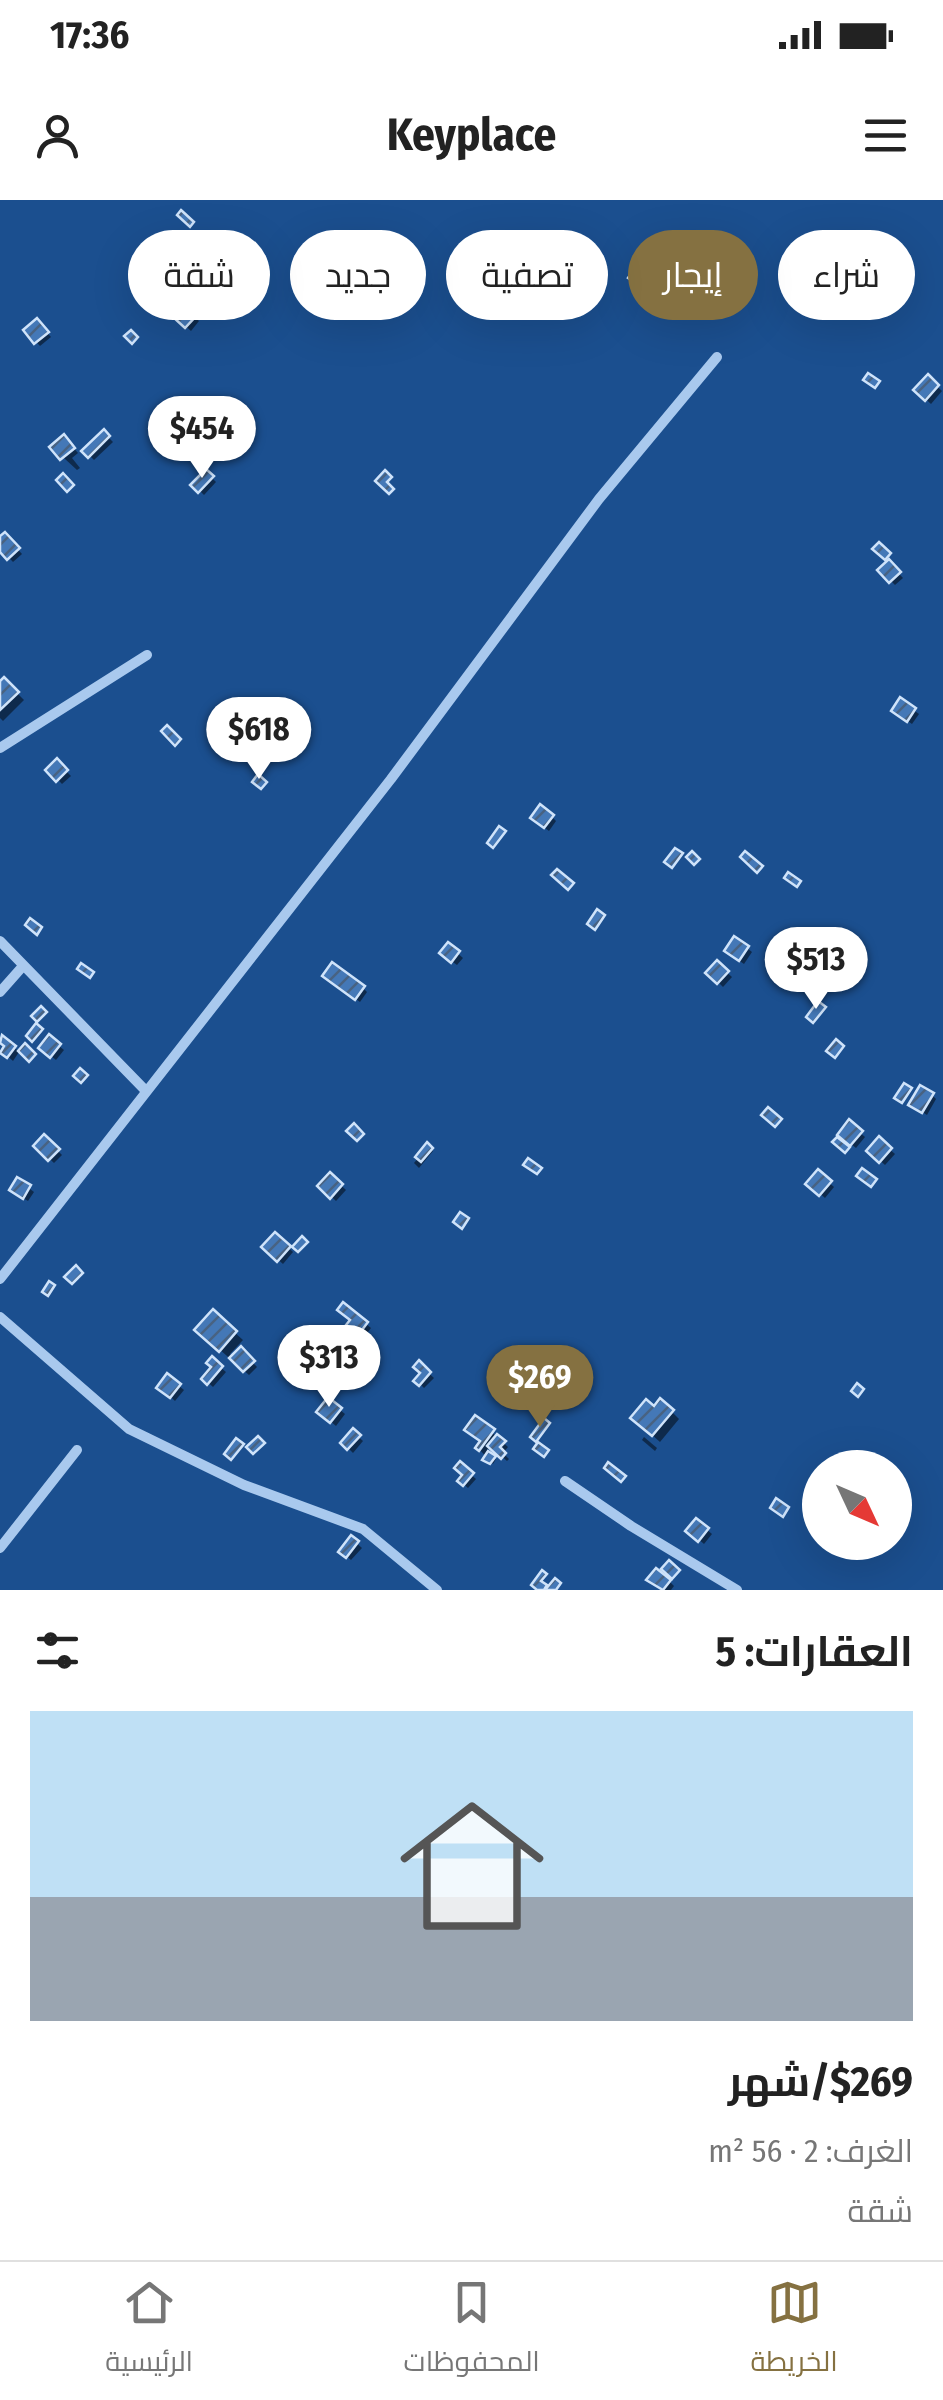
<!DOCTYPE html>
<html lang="ar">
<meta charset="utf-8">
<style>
:root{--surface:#fff;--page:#f6f6f6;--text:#222;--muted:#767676;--line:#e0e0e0;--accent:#857141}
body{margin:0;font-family:"Fira Sans Condensed",Cairo,sans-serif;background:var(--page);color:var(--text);direction:rtl;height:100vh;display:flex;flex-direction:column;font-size:38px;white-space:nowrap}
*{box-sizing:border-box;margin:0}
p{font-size:32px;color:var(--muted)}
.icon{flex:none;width:55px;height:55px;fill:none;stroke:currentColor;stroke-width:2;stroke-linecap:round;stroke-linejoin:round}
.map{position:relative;height:1390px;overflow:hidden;direction:ltr}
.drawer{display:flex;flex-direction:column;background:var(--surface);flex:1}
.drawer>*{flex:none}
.guide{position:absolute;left:30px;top:30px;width:885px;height:90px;direction:rtl;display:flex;gap:20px}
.needle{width:65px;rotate:134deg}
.fabs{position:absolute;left:802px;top:1250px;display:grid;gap:20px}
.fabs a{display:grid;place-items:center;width:110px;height:110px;border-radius:50%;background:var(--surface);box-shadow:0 10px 40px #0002;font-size:50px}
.price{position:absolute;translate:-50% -85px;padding:0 22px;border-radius:35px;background:#fff;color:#222;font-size:32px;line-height:65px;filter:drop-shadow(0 2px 5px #0008)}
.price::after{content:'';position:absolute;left:50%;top:60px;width:30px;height:22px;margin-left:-15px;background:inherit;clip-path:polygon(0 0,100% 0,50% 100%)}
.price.current{background:var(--accent);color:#fff}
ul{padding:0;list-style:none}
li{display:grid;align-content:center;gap:20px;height:530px;padding:0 30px}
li+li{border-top:2px solid var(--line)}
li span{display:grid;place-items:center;height:310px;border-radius:0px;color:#555}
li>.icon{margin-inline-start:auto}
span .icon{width:180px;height:180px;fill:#fffc;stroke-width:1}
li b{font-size:42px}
h2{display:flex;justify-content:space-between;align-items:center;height:120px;padding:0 30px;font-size:42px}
.chip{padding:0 35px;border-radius:45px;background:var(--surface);box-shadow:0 10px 40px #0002;font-size:35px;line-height:90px}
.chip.current{background:var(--accent);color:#fff}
.status{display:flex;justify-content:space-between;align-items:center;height:70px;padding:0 50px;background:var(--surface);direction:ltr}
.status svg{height:28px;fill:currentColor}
header{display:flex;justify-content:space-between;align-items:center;height:130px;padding:0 30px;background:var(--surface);font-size:45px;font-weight:700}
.tabs{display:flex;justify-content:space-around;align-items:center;height:140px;border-top:2px solid var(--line);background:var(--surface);font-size:28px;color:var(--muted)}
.tabs a{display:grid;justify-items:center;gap:5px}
.tabs .current{color:var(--accent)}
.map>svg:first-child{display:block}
.shadow{fill:#0007}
.building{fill:url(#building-hatch);stroke:#cfe3fa;stroke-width:2.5}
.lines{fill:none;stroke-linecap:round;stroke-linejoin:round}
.street{stroke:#a9c9ee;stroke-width:10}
</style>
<div class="status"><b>17:36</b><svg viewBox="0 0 49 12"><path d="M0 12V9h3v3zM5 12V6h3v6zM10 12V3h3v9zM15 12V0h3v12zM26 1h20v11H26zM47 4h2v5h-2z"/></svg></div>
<header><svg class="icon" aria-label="menu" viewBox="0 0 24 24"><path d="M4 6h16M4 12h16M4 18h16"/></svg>Keyplace<svg class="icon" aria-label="person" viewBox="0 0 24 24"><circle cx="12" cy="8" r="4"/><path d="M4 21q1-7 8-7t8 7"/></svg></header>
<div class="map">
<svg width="943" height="1390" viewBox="0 0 943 1390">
<defs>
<pattern id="building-hatch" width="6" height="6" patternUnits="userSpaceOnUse" patternTransform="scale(2.5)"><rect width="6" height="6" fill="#4478b7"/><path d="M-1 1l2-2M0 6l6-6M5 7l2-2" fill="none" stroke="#486282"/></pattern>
</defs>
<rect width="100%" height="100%" fill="#1b4f8f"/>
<g class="shadow">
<polygon points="479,39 495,53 487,63 471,49"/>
<polygon points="185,109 199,121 191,131 177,118"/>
<polygon points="37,122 51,137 40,146 26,131"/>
<polygon points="928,178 942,191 931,204 916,190"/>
<polygon points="104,233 113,242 94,260 85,251"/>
<polygon points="64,237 78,253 72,258 80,268 77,270 52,247"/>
<polygon points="206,272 216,282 204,295 194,285"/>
<polygon points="5,335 22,354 13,362 0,348 0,340"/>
<polygon points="888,362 903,378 895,385 880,370"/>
<polygon points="4,480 24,500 3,521 0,518 0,484"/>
<polygon points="901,501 919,514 912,524 899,515"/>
<polygon points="57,562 71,576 62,584 49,570"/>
<polygon points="552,617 556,621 549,631 537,622"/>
<polygon points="448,745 463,758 457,765 446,757"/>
<polygon points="747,748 752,752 744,764 731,755"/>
<polygon points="717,764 732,777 723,787 709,773"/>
<polygon points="330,780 363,788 367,792 360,802"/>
<polygon points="49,838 64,850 56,860 41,848"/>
<polygon points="15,848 19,852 13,861 3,852"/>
<polygon points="932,895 936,899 927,915 916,908"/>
<polygon points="849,923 865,937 856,948 840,935"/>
<polygon points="44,937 62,955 54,963 36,946"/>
<polygon points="879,940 895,954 885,965 869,951"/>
<polygon points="428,946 433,951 419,968 414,963"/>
<polygon points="818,973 834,987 825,998 809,984"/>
<polygon points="330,975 346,990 336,1001 320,986"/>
<polygon points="18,980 34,992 28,1001 16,994"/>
<polygon points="275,1035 293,1052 283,1064 264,1047"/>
<polygon points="344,1106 371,1128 359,1143 363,1148 360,1152 345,1139 353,1120"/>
<polygon points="213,1113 243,1140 230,1154 233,1157 241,1150 257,1167 249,1175 197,1130"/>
<polygon points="212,1160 226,1172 213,1187 204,1179 214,1167"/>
<polygon points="419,1164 434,1178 424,1188 416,1180 423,1173"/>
<polygon points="168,1177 184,1190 175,1201 160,1187"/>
<polygon points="328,1200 345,1214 336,1226 324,1216"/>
<polygon points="654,1209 672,1212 679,1219 660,1242 641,1225"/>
<polygon points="476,1218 508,1247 503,1253 509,1259 507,1261 490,1246 486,1253 496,1259 493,1264 478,1248 483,1242"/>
<polygon points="353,1232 363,1241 353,1253 343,1243"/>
<polygon points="644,1237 657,1248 655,1251 642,1240"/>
<polygon points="460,1265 476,1279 468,1288 460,1281 465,1275"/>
<polygon points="697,1321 712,1334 704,1344 689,1331"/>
<polygon points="352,1339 362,1348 351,1360 342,1352"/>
<polygon points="650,1380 670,1382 674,1386 671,1390 661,1390"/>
</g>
<g class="building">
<polygon points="181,10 194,22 190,27 177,15"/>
<polygon points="479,36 493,47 482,61 467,50"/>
<polygon points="633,71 642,76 637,84 628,78"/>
<polygon points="185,105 197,115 185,128 174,118"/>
<polygon points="37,118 49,132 34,144 23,130"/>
<polygon points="131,130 138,137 132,144 124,136"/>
<polygon points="868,173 880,181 875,188 863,180"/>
<polygon points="928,174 939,185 925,201 913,190"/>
<polygon points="104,229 110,236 88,258 81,251"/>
<polygon points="64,234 75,248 60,260 49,247"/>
<polygon points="206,269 214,276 198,293 190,285"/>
<polygon points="385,270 392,277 387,282 394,289 389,294 375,281"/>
<polygon points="63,273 74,285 67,292 56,280"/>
<polygon points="5,332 20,348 7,360 0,352 0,336"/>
<polygon points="879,342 891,353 885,360 872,349"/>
<polygon points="889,359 901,372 889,383 877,370"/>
<polygon points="4,477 19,492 0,510 0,481"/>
<polygon points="900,497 916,508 907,522 891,511"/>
<polygon points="167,525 181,539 175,546 161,531"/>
<polygon points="57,558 68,570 56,582 45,570"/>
<polygon points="258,574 267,582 261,589 252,582"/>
<polygon points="540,604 554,615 544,628 530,618"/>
<polygon points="499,626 506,631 493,648 487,643"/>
<polygon points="675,648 683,653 672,668 664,662"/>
<polygon points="692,651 700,659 694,665 686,657"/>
<polygon points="745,651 763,666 757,673 740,657"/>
<polygon points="557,669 574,683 568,690 551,675"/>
<polygon points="788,672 801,681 797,687 784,678"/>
<polygon points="597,709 605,715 595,730 587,724"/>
<polygon points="30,718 42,727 37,735 25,725"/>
<polygon points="734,736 749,746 739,761 724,751"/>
<polygon points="448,742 460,751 451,763 439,753"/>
<polygon points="717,760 729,771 717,784 705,773"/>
<polygon points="332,762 365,786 355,800 322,776"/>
<polygon points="81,763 94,772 90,778 77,769"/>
<polygon points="818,801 826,807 813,823 806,817"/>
<polygon points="41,806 47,812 37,822 31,816"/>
<polygon points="36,823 43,829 32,842 26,836"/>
<polygon points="49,834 61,844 50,858 38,848"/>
<polygon points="2,835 16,846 7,858 0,853 4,846 0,843"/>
<polygon points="836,839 844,846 835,858 826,851"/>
<polygon points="25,843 36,854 29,862 18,851"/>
<polygon points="80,868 88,875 81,883 73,876"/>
<polygon points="904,883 912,888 902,903 894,898"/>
<polygon points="920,885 934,893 922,913 908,905"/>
<polygon points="768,907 782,919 775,927 761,915"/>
<polygon points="849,919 863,931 850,946 837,935"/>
<polygon points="354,923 364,934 357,941 346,931"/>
<polygon points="44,934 60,949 48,961 33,946"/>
<polygon points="879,936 892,948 879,963 866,951"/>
<polygon points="837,937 850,947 845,953 832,942"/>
<polygon points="427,942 433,948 421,962 415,957"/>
<polygon points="528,958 542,968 537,974 523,965"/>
<polygon points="862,968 877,979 871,987 856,976"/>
<polygon points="818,969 832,981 819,996 805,984"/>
<polygon points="330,972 343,984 330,999 317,986"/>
<polygon points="17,977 31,985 23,999 9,990"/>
<polygon points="460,1012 469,1018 462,1029 453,1022"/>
<polygon points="275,1032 291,1046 277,1062 261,1047"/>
<polygon points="302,1036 308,1042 298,1052 292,1047"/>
<polygon points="76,1065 83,1073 72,1084 64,1077"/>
<polygon points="49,1081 55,1085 48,1096 42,1092"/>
<polygon points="343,1102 368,1122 356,1138 361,1142 355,1149 338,1135 350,1120 337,1110"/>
<polygon points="213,1109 237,1131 219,1152 194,1130"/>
<polygon points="241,1146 255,1161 243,1172 229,1158"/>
<polygon points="212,1156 223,1166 207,1185 201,1179 211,1167 206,1163"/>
<polygon points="419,1160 431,1172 419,1186 413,1181 420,1173 413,1167"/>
<polygon points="167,1173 181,1184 170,1198 156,1188"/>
<polygon points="857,1183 864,1189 858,1197 851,1191"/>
<polygon points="328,1197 342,1208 330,1223 316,1212"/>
<polygon points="660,1198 674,1210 652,1236 630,1218 646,1199 654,1206"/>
<polygon points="475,1215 495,1229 479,1251 475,1248 480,1241 464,1230"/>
<polygon points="544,1218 550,1223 536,1242 530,1237"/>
<polygon points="353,1228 361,1235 347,1250 340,1243"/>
<polygon points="497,1234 506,1241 500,1247 506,1253 501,1259 487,1246"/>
<polygon points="258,1236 265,1243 253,1254 246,1247"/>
<polygon points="236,1238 244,1244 231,1260 224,1254"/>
<polygon points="538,1242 549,1250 544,1257 533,1249"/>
<polygon points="488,1251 496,1256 490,1264 482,1260"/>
<polygon points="460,1261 474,1273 463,1286 457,1281 462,1275 454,1268"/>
<polygon points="608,1262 626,1276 621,1282 604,1268"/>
<polygon points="776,1298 789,1307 783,1317 770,1308"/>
<polygon points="696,1318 709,1328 698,1342 685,1331"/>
<polygon points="351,1335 359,1341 346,1358 338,1352"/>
<polygon points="669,1360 680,1370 672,1379 661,1369"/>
<polygon points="656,1368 671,1380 663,1390 646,1380"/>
<polygon points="542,1370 547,1374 541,1381 547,1385 544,1390 537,1390 531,1385"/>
<polygon points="555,1378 561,1383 556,1390 545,1390"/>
</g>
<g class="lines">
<g class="street">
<polyline points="0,548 147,455"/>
<polyline points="0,741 146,891"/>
<polyline points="0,792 23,766"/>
<polyline points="0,1079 391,579 599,299 717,157"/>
<polyline points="0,1117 129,1229 244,1285 363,1329 437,1390"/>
<polyline points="565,1281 631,1326 737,1390"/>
<polyline points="0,1348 77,1250"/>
</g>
</g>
</svg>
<div class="fabs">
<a><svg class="needle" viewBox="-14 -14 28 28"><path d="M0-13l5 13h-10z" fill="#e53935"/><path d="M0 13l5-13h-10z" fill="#767676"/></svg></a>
</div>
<b class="price" style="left:202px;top:281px">$454</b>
<b class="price" style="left:259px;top:582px">$618</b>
<b class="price" style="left:816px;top:812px">$513</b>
<b class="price" style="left:329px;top:1210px">$313</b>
<b class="price current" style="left:540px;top:1230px">$269</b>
<div class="guide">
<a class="chip">شراء</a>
<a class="chip current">إيجار</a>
<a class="chip">تصفية</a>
<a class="chip">جديد</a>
<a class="chip">شقة</a>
</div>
</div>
<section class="drawer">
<h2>العقارات: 5<svg class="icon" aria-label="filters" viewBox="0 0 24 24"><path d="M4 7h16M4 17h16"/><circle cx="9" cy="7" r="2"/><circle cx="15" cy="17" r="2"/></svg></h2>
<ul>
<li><span style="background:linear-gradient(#bfe0f5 60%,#9aa5b1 0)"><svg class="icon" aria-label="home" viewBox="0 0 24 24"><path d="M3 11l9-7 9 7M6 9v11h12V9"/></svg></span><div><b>$269/شهر</b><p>الغرف: 2 · 56 m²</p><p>شقة</p></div></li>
</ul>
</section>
<nav class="tabs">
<a class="current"><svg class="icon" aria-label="map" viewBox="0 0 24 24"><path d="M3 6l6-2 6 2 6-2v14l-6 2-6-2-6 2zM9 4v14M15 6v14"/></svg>الخريطة</a>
<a><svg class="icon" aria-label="saved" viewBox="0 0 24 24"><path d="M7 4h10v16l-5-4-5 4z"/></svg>المحفوظات</a>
<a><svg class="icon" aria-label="home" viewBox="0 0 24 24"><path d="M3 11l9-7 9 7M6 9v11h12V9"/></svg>الرئيسية</a>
</nav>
